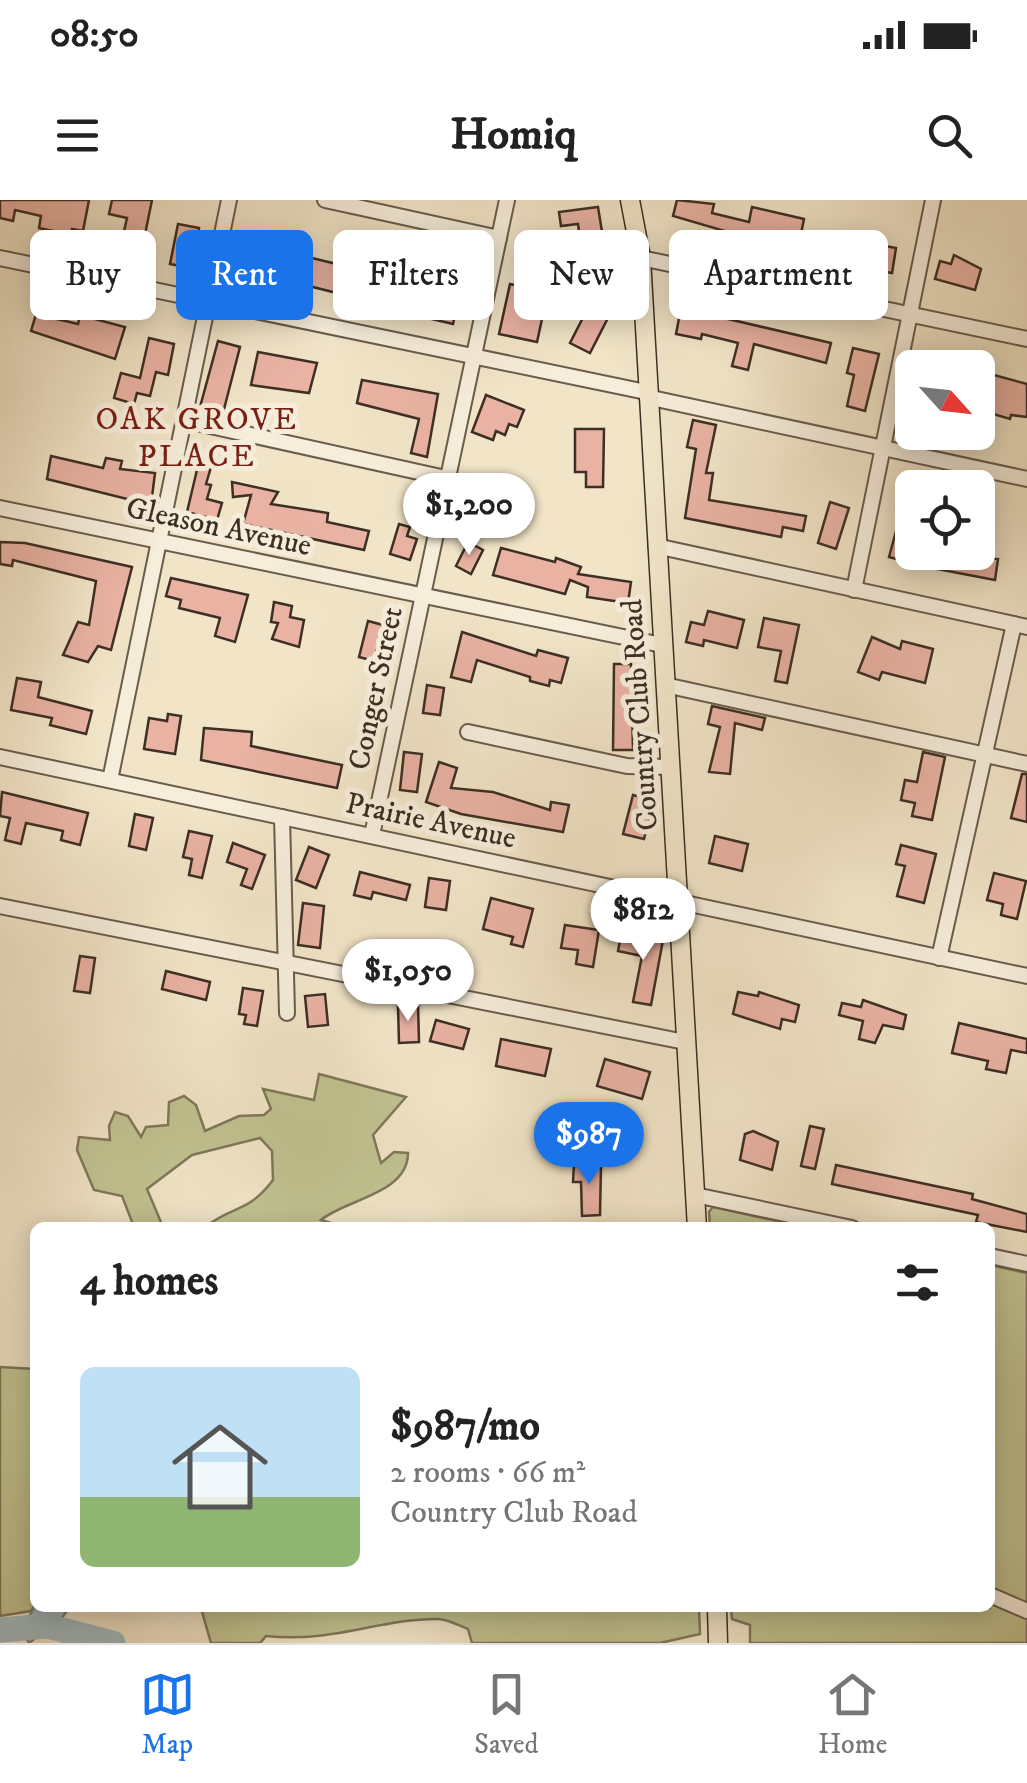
<!DOCTYPE html>
<meta charset="utf-8">
<style>
:root{--surface:#fff;--page:#f6f6f6;--text:#222;--muted:#767676;--line:#e0e0e0;--accent:#1a73e8}
body{margin:0;font-family:"IM FELL DW Pica",serif;background:var(--page);color:var(--text);height:100vh;display:flex;flex-direction:column;font-size:38px;white-space:nowrap}
*{box-sizing:border-box;margin:0}
p{font-size:32px;color:var(--muted)}
.icon{flex:none;width:55px;height:55px;fill:none;stroke:currentColor;stroke-width:2;stroke-linecap:round;stroke-linejoin:round}
.map{position:relative;flex:1;overflow:hidden}
.drawer{position:absolute;left:30px;top:1022px;width:965px;height:390px;display:flex;flex-direction:column;background:var(--surface);border-radius:15px;box-shadow:0 5px 25px #0003}
.drawer>*{flex:none}
.top-card{position:absolute;left:30px;top:30px;width:968px;height:90px;display:flex;gap:20px}
.needle{width:65px;rotate:117deg}
.buttons{position:absolute;left:895px;top:150px;display:grid;gap:20px}
.buttons a{display:grid;place-items:center;width:100px;height:100px;border-radius:15px;background:var(--surface);box-shadow:0 5px 25px #0003;font-size:50px}
.price{position:absolute;translate:-50% -85px;padding:0 22px;border-radius:35px;background:#fff;color:#222;font-size:32px;line-height:65px;filter:drop-shadow(0 2px 5px #0008)}
.price::after{content:'';position:absolute;left:50%;top:60px;width:30px;height:22px;margin-left:-15px;background:inherit;clip-path:polygon(0 0,100% 0,50% 100%)}
.price.on{background:var(--accent);color:#fff}
ul{padding:0;list-style:none}
li{display:flex;align-items:center;gap:30px;height:250px;padding:0 50px}
li+li{border-top:2px solid var(--line)}
li span{display:grid;place-items:center;flex:none;width:280px;height:200px;border-radius:15px;color:#555}
li>.icon{margin-inline-start:auto}
span .icon{width:120px;height:120px;fill:#fffc;stroke-width:1}
li b{font-size:42px}
h2{display:flex;justify-content:space-between;align-items:center;height:120px;padding:0 50px;font-size:42px}
.tag{padding:0 35px;border-radius:15px;background:var(--surface);box-shadow:0 5px 25px #0003;font-size:35px;line-height:90px}
.tag.on{background:var(--accent);color:#fff}
.status{display:flex;justify-content:space-between;align-items:center;height:70px;padding:0 50px;background:var(--surface);direction:ltr}
.status svg{height:28px;fill:currentColor}
header{display:flex;justify-content:space-between;align-items:center;height:130px;padding:0 50px;background:var(--surface);font-size:45px;font-weight:700}
.tab-bar{display:flex;justify-content:space-around;align-items:center;height:140px;border-top:2px solid var(--line);background:var(--surface);font-size:28px;color:var(--muted)}
.tab-bar a{display:grid;justify-items:center;gap:5px}
.tab-bar .on{color:var(--accent)}
.map>svg:first-child{display:block}
.green{fill:#c1c291;stroke:#7f785a;stroke-width:2.5}
.water{fill:#a1bbc1;stroke:#798382;stroke-width:2.5}
.lines{fill:none;stroke-linecap:round;stroke-linejoin:round}
.river{stroke:#a1bbc1;stroke-width:25}
.building{fill:#e9b2a3;stroke:#3d2f23;stroke-width:2.5}
.minor-casing{stroke:#6a5c4c;stroke-width:18}
.major-casing{stroke:#3d2f23;stroke-width:21}
.minor{stroke:#f6eddb;stroke-width:14}
.major{stroke:#f1e4c7;stroke-width:18}
.labels{text-anchor:middle;stroke-width:10;stroke-linejoin:round;paint-order:stroke}
.street-label{font-size:30px;fill:#3d2f23;stroke:#f6eddb}
.neighbourhood-label{font-size:32px;letter-spacing:2.5px;fill:#7a1f14;stroke:#f6eddb}
</style>
<div class="status"><b>08:50</b><svg viewBox="0 0 49 12"><path d="M0 12V9h3v3zM5 12V6h3v6zM10 12V3h3v9zM15 12V0h3v12zM26 1h20v11H26zM47 4h2v5h-2z"/></svg></div>
<header><svg class="icon" aria-label="menu" viewBox="0 0 24 24"><path d="M4 6h16M4 12h16M4 18h16"/></svg>Homiq<svg class="icon" aria-label="search" viewBox="0 0 24 24"><circle cx="10" cy="10" r="6"/><path d="M15 15l6 6"/></svg></header>
<div class="map">
<svg width="1027" height="1443" viewBox="0 0 1027 1443">
<rect width="100%" height="100%" fill="#f1e4c7"/>
<filter id="stains"><feTurbulence type="fractalNoise" baseFrequency=".002" numOctaves="4"/><feColorMatrix values="0 0 0 0 .2 0 0 0 0 .09 0 0 0 0 .02 0 0 0 .5 -.17"/></filter>
<radialGradient id="worn" r=".72"><stop offset=".6" stop-color="#630" stop-opacity="0"/><stop offset="1" stop-color="#630" stop-opacity=".3"/></radialGradient>
<g class="green">
<path d="M319,874l87,23 -33,38 8,28 13,-11 14,1c0,41 -62,46 -87,67l23,7h-139c30,-23 42,-13 68,-47l-1,-29 -12,-13 -68,17 -45,34 16,38h-29l-12,-31 -28,-6 -17,-40 2,-13 31,3 -1,-14 6,-14 13,4 13,21 5,-10 22,-2 1,-23 15,-6 12,9 9,26 34,-15 25,-1 7,-6 -8,-20 51,11z"/>
<polygon points="713,1007 804,1027 710,1027 709,1012"/>
<polygon points="990,1065 1027,1073 1027,1443 750,1443 750,1425 732,1419 731,1408 990,1408"/>
<polygon points="0,1167 35,1169 35,1405 31,1411 0,1416"/>
<path d="M201,1408h498l1,26 -40,9h-188l-4,-14c-9,-3 -20,-10 -30,-10 -61,0 -103,24 -172,17l-6,7h-49z"/>
</g>
<polygon class="water" points="35,1405 69,1408 61,1419 29,1443 22,1431"/>
<g class="lines">
<polyline class="river" points="0,1430 47,1426 113,1443"/>
</g>
<g class="building">
<polygon points="0,0 89,0 83,31 72,29 71,35 39,28 41,16 15,10 13,21 0,18"/>
<polygon points="112,0 152,0 141,54 120,49 127,18 109,14"/>
<polygon points="677,0 714,4 712,13 749,22 752,7 804,19 797,53 723,38 725,31 673,16"/>
<polygon points="598,7 604,44 581,47 578,24 561,26 559,12"/>
<polygon points="178,24 199,28 191,68 170,64"/>
<polygon points="439,37 471,44 453,124 432,119 436,100 416,95 412,112 301,84 308,57 357,69 354,80 395,90 402,64 440,80 447,50 437,48"/>
<polygon points="858,41 896,48 892,73 853,66"/>
<polygon points="954,55 981,69 975,90 935,79 940,61 951,64"/>
<polygon points="588,65 611,71 602,107 611,112 590,153 570,143 592,100 563,93 568,74 584,78"/>
<polygon points="510,84 528,88 522,115 542,119 537,142 499,134"/>
<polygon points="40,101 61,108 57,119 78,124 80,115 125,127 115,159 31,131"/>
<polygon points="681,108 831,143 826,163 754,144 748,170 732,166 738,143 702,134 701,139 676,134"/>
<polygon points="149,138 174,144 168,175 156,172 150,196 137,193 134,204 114,198 121,173 140,178"/>
<polygon points="218,141 240,147 223,213 200,207"/>
<polygon points="853,148 879,154 865,211 847,206 854,175 847,173"/>
<polygon points="258,152 317,163 309,193 251,185"/>
<polygon points="979,171 1027,184 1027,217 1011,215 1010,219 983,211 986,202 978,200"/>
<polygon points="362,180 438,194 427,257 411,253 419,219 357,203"/>
<polygon points="486,195 524,210 517,227 509,224 505,235 496,231 493,240 472,232"/>
<polygon points="693,220 716,225 706,273 713,273 709,300 806,316 803,331 783,327 781,337 685,318 696,249 687,247"/>
<polygon points="575,229 604,229 603,287 586,287 586,272 575,272"/>
<polygon points="201,253 214,257 206,284 211,285 207,299 222,303 217,320 187,312"/>
<polygon points="51,256 103,268 106,258 122,261 120,269 155,273 151,305 47,279"/>
<polygon points="232,282 278,292 271,304 328,313 327,322 369,331 364,350 243,324 251,295 233,297"/>
<polygon points="830,302 849,308 836,349 818,343"/>
<polygon points="904,302 912,305 908,362 889,357"/>
<polygon points="399,324 410,327 407,336 417,339 410,360 390,354"/>
<polygon points="0,342 25,343 132,367 111,450 98,446 88,462 63,455 78,422 89,425 96,381 13,360 12,366 0,364"/>
<polygon points="468,342 483,350 471,374 456,366"/>
<polygon points="501,348 555,362 556,358 581,367 578,374 631,382 628,403 587,397 588,387 570,380 565,394 493,375"/>
<polygon points="933,352 998,359 995,380 932,368"/>
<polygon points="171,378 248,395 235,442 215,436 220,418 179,408 181,400 166,396"/>
<polygon points="274,402 292,406 290,417 304,420 299,447 272,439 278,423 271,422"/>
<polygon points="708,411 744,420 737,448 704,440 703,446 686,442 691,422 704,425"/>
<polygon points="764,418 799,425 787,483 775,481 781,451 758,447"/>
<polygon points="368,421 383,425 374,461 359,457"/>
<polygon points="462,432 536,456 538,450 568,458 561,483 550,480 549,486 530,481 530,477 477,460 471,482 451,477"/>
<polygon points="872,437 900,449 902,441 933,449 925,483 882,472 879,480 858,472"/>
<polygon points="614,464 631,464 633,550 613,550"/>
<polygon points="17,478 41,482 38,497 92,511 86,534 50,525 52,518 11,510"/>
<polygon points="427,485 444,488 440,515 423,513"/>
<polygon points="712,506 765,518 762,530 735,523 730,574 709,572 720,527 708,524"/>
<polygon points="168,514 181,516 175,554 144,549 149,518 167,521"/>
<polygon points="204,528 252,532 251,546 342,565 337,588 201,560"/>
<polygon points="404,552 422,554 417,592 400,590"/>
<polygon points="923,552 945,557 932,620 912,616 915,603 901,600 905,580 917,582"/>
<polygon points="439,562 457,568 451,588 493,592 550,610 551,602 569,605 563,632 461,614 426,602"/>
<polygon points="1022,574 1027,574 1027,622 1011,618"/>
<polygon points="2,592 88,613 80,645 61,640 63,631 26,623 21,644 5,640 10,618 0,616"/>
<polygon points="633,595 654,600 644,639 623,634"/>
<polygon points="135,614 153,618 146,650 129,646"/>
<polygon points="189,631 212,636 202,678 189,675 192,659 183,657"/>
<polygon points="715,636 748,644 742,671 709,663"/>
<polygon points="233,643 265,655 252,689 241,685 247,669 227,662"/>
<polygon points="901,645 936,654 924,703 897,696 905,666 896,664"/>
<polygon points="309,647 329,655 316,688 296,680"/>
<polygon points="360,672 410,685 406,700 373,692 371,699 354,695"/>
<polygon points="994,673 1026,681 1017,719 1001,715 1003,704 987,700"/>
<polygon points="429,678 450,681 446,710 425,707"/>
<polygon points="491,698 533,709 523,747 511,744 513,737 483,729"/>
<polygon points="303,703 324,706 320,748 298,745"/>
<polygon points="565,725 599,730 593,767 576,764 578,750 561,748"/>
<polygon points="622,730 663,740 651,805 633,802 642,756 618,751"/>
<polygon points="80,756 95,758 90,793 74,791"/>
<polygon points="166,771 210,782 206,800 162,789"/>
<polygon points="243,788 263,791 257,826 244,824 246,815 239,814"/>
<polygon points="738,792 758,796 759,792 799,805 795,822 782,819 780,829 733,814"/>
<polygon points="325,794 328,825 308,827 305,796"/>
<polygon points="863,800 906,815 903,829 883,825 875,843 859,839 863,821 839,815 842,803 861,807"/>
<polygon points="418,805 419,842 399,843 398,806"/>
<polygon points="436,820 469,829 463,849 430,841"/>
<polygon points="959,823 1027,839 1027,853 1011,850 1006,873 986,869 988,861 952,853"/>
<polygon points="501,839 551,849 545,876 496,866"/>
<polygon points="605,859 650,872 642,899 597,886"/>
<polygon points="810,926 824,929 815,969 801,966"/>
<polygon points="753,931 778,942 772,970 740,960 745,934"/>
<polygon points="574,964 601,964 600,1015 582,1016 581,982 573,982"/>
<polygon points="836,965 973,994 972,999 1027,1014 1027,1032 976,1022 978,1015 832,984"/>
</g>
<g class="lines">
<defs>
<g id="minor">
<polyline points="325,0 499,38"/>
<polyline points="0,58 646,192"/>
<polyline points="641,58 1027,139"/>
<polyline points="647,197 1027,279"/>
<polyline points="183,220 450,279"/>
<polyline points="0,308 662,445"/>
<polyline points="656,346 1027,427"/>
<polyline points="854,390 933,0"/>
<polyline points="665,485 1027,564"/>
<polyline points="468,532 627,566 670,567"/>
<polyline points="0,557 1027,776"/>
<polyline points="110,580 229,0"/>
<polyline points="282,617 287,813"/>
<polyline points="372,635 507,0"/>
<polyline points="0,706 685,842"/>
<polyline points="939,758 1014,424"/>
<polyline points="695,995 852,1028"/>
<polyline points="990,1056 1027,1064"/>
<polyline points="990,1395 1027,1411"/>
</g>
<g id="major">
<polyline points="630,0 641,58 697,1028"/>
<polyline points="717,1408 718,1443"/>
</g>
</defs>
<use href="#minor" class="minor-casing"/>
<use href="#major" class="major-casing"/>
<use href="#minor" class="minor"/>
<use href="#major" class="major"/>
</g>
<g class="labels">
<g class="street-label">
<text transform="translate(219 326) rotate(12)" y="10">Gleason Avenue</text>
<text transform="translate(375 488) rotate(-78)" y="10">Conger Street</text>
<text transform="translate(639 515) rotate(-94)" y="10">Country Club Road</text>
<text transform="translate(431 620) rotate(12)" y="10">Prairie Avenue</text>
</g>
<g class="neighbourhood-label">
<text x="197" y="229">OAK GROVE<tspan x="197" dy="37">PLACE</tspan></text>
</g>
</g>
<rect width="100%" height="100%" filter="url(#stains)"/>
<rect width="100%" height="100%" fill="url(#worn)"/>
</svg>
<div class="buttons">
<a><svg class="needle" viewBox="-14 -14 28 28"><path d="M0-13l5 13h-10z" fill="#e53935"/><path d="M0 13l5-13h-10z" fill="#767676"/></svg></a>
<a><svg class="icon" aria-label="locate" viewBox="0 0 24 24"><circle cx="12" cy="12" r="6"/><path d="M12 2v4M12 18v4M2 12h4M18 12h4"/></svg></a>
</div>
<b class="price" style="left:469px;top:358px">$1,200</b>
<b class="price" style="left:643px;top:763px">$812</b>
<b class="price" style="left:408px;top:824px">$1,050</b>
<b class="price on" style="left:589px;top:987px">$987</b>
<div class="top-card">
<a class="tag">Buy</a>
<a class="tag on">Rent</a>
<a class="tag">Filters</a>
<a class="tag">New</a>
<a class="tag">Apartment</a>
</div>
<section class="drawer">
<h2>4 homes<svg class="icon" aria-label="filters" viewBox="0 0 24 24"><path d="M4 7h16M4 17h16"/><circle cx="9" cy="7" r="2"/><circle cx="15" cy="17" r="2"/></svg></h2>
<ul>
<li><span style="background:linear-gradient(#bfe0f5 65%,#8fb573 0)"><svg class="icon" aria-label="home" viewBox="0 0 24 24"><path d="M3 11l9-7 9 7M6 9v11h12V9"/></svg></span><div><b>$987/mo</b><p>2 rooms · 66 m²</p><p>Country Club Road</p></div></li>
</ul>
</section>
</div>
<nav class="tab-bar">
<a class="on"><svg class="icon" aria-label="map" viewBox="0 0 24 24"><path d="M3 6l6-2 6 2 6-2v14l-6 2-6-2-6 2zM9 4v14M15 6v14"/></svg>Map</a>
<a><svg class="icon" aria-label="saved" viewBox="0 0 24 24"><path d="M7 4h10v16l-5-4-5 4z"/></svg>Saved</a>
<a><svg class="icon" aria-label="home" viewBox="0 0 24 24"><path d="M3 11l9-7 9 7M6 9v11h12V9"/></svg>Home</a>
</nav>
